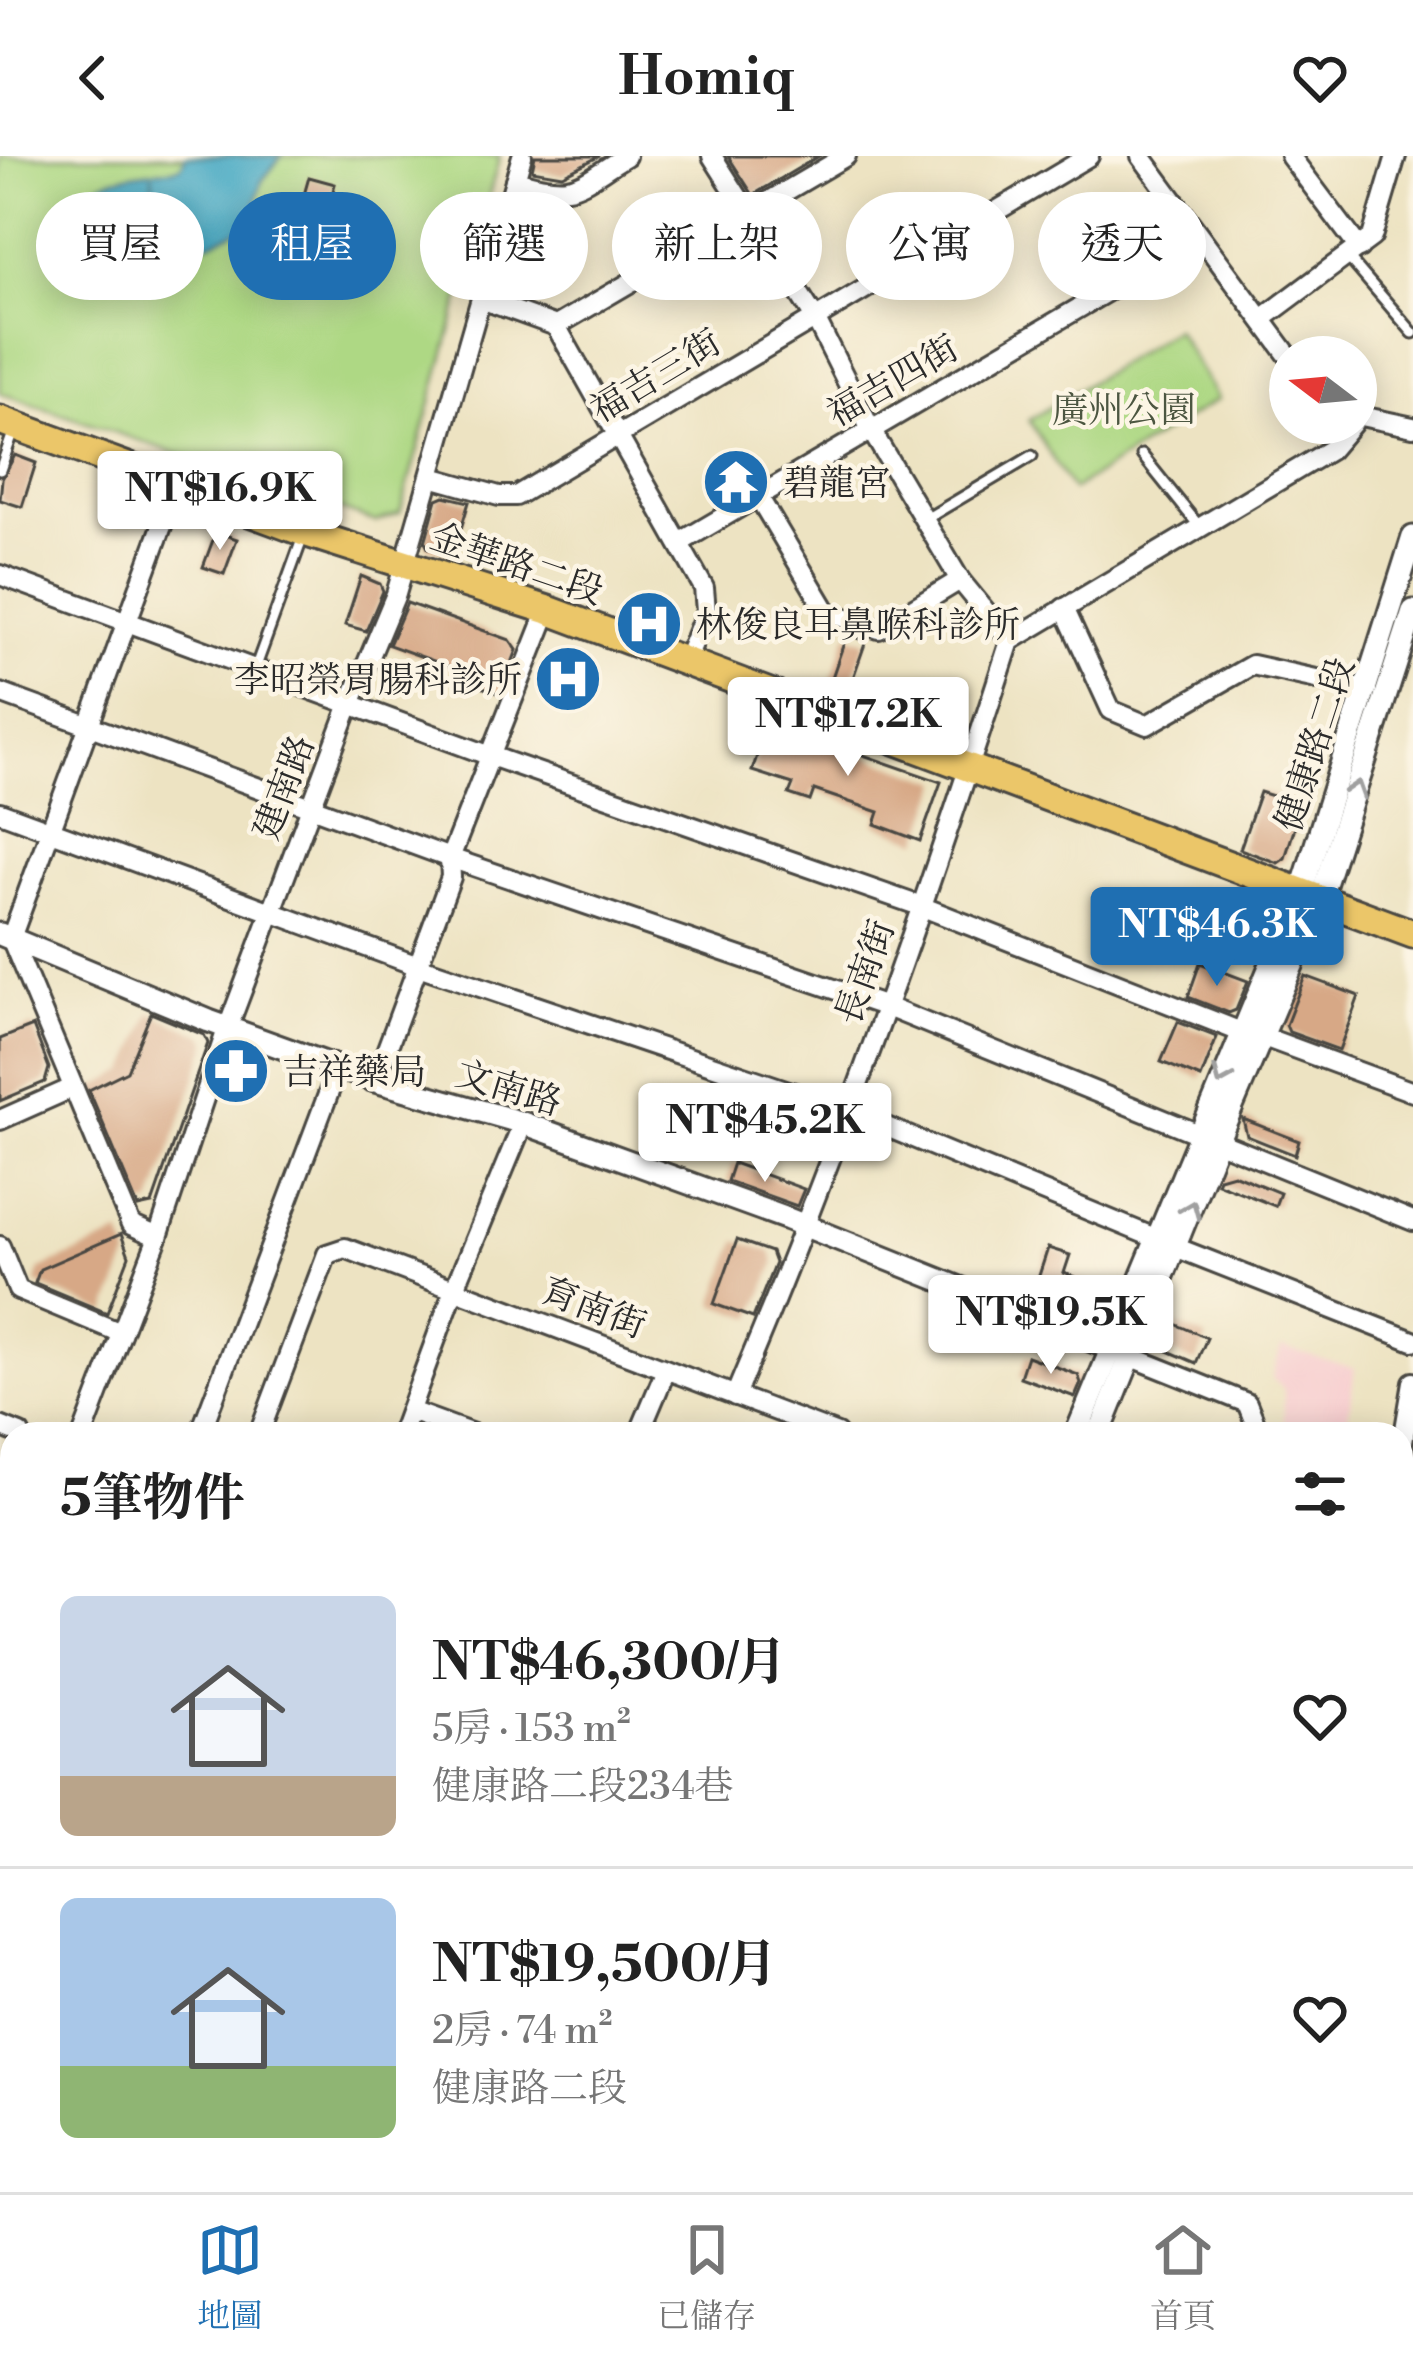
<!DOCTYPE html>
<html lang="zh-TW">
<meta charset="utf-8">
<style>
:root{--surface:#fff;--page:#f6f6f6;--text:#222;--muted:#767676;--line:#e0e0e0;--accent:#1f6fb2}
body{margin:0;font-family:"Libre Bodoni","Noto Serif TC",serif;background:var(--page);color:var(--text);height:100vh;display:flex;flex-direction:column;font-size:45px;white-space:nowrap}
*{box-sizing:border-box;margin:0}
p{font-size:39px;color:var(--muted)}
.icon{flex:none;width:66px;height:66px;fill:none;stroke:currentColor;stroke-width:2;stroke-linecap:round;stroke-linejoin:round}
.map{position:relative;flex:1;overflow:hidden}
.details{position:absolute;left:0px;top:1266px;width:1413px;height:771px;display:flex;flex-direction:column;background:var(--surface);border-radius:36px 36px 0 0;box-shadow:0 6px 30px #0003}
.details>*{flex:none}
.banner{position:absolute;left:36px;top:36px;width:1341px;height:108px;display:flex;gap:24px}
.needle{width:78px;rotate:286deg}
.fabs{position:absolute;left:1269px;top:180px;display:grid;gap:24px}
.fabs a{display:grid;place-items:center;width:108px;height:108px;border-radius:50%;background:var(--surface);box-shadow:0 6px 30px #0003;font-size:60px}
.price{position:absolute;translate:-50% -102px;padding:0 27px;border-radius:12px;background:#fff;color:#222;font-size:39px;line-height:78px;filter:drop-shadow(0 3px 6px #0008)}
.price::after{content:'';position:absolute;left:50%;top:72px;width:36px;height:27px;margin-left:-18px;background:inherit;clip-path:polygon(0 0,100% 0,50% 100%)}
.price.active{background:var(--accent);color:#fff}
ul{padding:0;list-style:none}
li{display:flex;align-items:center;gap:36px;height:300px;padding:0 60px}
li+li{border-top:3px solid var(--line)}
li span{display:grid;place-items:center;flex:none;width:336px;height:240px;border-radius:18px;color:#555}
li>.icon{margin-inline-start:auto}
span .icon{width:144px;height:144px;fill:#fffc;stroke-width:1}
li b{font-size:51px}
h2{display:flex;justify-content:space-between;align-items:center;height:144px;padding:0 60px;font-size:51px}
.tag{padding:0 42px;border-radius:54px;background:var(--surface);box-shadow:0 6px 30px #0003;font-size:42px;line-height:108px}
.tag.active{background:var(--accent);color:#fff}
header{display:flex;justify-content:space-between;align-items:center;height:156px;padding:0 60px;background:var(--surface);font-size:54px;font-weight:700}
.tab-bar{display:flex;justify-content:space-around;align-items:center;height:168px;border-top:3px solid var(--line);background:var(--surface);font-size:33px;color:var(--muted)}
.tab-bar a{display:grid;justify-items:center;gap:6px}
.tab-bar .active{color:var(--accent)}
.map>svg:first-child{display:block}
.built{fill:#f7cfd0}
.green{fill:#aed884;stroke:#6c8258;stroke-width:3}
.water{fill:#43a7c3;stroke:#376977;stroke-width:3}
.building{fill:#d7a886}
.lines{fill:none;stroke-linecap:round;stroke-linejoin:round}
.service-casing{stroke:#484742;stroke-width:15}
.minor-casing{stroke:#484742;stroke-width:24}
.tertiary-casing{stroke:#484742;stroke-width:27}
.primary-casing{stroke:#484742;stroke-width:33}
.service{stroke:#fff;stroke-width:9}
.minor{stroke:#fff;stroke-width:18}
.tertiary{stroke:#fff;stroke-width:21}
.primary{stroke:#ebc669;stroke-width:27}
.oneway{stroke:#a0a0a0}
.labels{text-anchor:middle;stroke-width:9;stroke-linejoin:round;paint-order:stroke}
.street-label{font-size:36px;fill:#2b2b2b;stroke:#fcf5e5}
.park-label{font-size:36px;fill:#4c5641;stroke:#fcf5e5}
.poi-label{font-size:36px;fill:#2b2b2b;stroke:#fcf5e5;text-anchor:start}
</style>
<header><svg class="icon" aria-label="back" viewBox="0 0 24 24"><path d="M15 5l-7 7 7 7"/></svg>Homiq<svg class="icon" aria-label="heart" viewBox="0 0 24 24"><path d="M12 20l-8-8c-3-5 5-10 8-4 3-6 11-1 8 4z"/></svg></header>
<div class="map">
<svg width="1413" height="2036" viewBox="0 0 1413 2036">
<rect width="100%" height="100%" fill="#fcf5e5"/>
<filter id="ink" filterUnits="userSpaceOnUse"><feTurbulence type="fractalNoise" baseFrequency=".00833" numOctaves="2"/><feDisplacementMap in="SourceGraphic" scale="24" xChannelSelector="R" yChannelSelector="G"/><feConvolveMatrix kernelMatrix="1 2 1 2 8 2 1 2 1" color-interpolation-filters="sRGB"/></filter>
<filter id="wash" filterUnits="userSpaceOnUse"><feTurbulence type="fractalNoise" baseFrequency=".004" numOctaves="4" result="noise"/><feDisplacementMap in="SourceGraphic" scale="48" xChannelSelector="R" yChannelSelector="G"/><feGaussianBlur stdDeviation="2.7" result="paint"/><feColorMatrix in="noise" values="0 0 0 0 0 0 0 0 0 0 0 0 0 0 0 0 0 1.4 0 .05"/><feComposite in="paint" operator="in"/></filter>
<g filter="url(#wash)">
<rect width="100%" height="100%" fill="#ede3c2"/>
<polygon class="built" points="1281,1191 1355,1212 1346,1275 1284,1267 1284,1233 1272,1222"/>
<g class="green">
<polygon points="0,0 500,0 400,357 376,366 0,237"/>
<polygon points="1175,173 1218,243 1072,334 1029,264"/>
</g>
<path class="water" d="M185,0h97l-20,25 -8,32 -14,16 -32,15 -51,-13 -5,-57 2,56c-22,-2 -64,5 -77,-4 -13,-49 64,-54 96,-57l9,-4z"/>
<g id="blocks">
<g class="building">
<polygon points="535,0 600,0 562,19 532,14"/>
<polygon points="728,0 819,0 753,39"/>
<polygon points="309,21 335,28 326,60 300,53"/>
<polygon points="15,299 36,307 22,351 0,344 2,323"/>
<polygon points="444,340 469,346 453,399 428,392 425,386 437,343"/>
<polygon points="216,376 237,383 224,418 203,411"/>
<polygon points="361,420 380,428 383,435 366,475 345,469"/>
<polygon points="407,447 510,484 517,494 500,538 479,530 481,522 389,489"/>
<polygon points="847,478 866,485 845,545 826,539"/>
<polygon points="768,566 941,626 920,685 875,668 879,656 814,634 810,645 789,638 793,628 752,615"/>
<polygon points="1260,636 1302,649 1285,702 1278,707 1240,693"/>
<polygon points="1226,736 1272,752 1275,760 1260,795 1212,776"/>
<polygon points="1200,807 1248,825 1236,854 1229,857 1188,841"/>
<polygon points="1305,820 1359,840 1339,894 1289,876 1286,869"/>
<polygon points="151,857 204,879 208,887 152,1048 138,1051 89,934 127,915"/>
<polygon points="1178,866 1217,881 1201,922 1161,906"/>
<polygon points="33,870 49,912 45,926 0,945 0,883"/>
<polygon points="1243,963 1299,985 1295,999 1247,980"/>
<polygon points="733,1007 804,1033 797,1050 727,1025"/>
<polygon points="1233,1018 1280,1037 1275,1050 1217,1027 1219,1022"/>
<polygon points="121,1078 129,1100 107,1157 35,1127 40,1113"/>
<polygon points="737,1084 771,1096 775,1107 753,1162 714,1148"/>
<polygon points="1048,1092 1070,1099 1064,1117 1110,1134 1103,1152 1094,1158 1033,1138"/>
<polygon points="1166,1164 1207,1182 1196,1207 1161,1192 1159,1181"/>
<polygon points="1027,1200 1078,1219 1081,1227 1075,1241 1020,1221"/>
</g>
</g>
</g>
<g filter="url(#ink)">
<use href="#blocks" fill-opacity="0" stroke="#484742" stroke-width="3"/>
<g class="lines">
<defs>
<g id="service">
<polyline points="1347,100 1413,177"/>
<polyline points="1142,299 1199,370"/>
<polyline points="0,314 14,274"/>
<polyline points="924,364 1032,300"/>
<polyline points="255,513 304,378"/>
<polyline points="1410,1590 1413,1591"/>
<polyline points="1401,1736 1410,1633"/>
<polyline points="1079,2025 1104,2036"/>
</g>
<g id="minor">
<polyline points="712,0 815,162 871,274 960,424 1010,485"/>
<polyline points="1141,0 1290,202"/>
<polyline points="1290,0 1359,92"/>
<path d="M515,24c62,18 59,7 111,-24"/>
<polyline points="481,143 556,170 846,0"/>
<polyline points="1262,163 1372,81 1396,0"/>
<polyline points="556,170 704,432 706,455 686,505"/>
<polyline points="1356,259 1413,271"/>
<polyline points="431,321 499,340 516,340 1089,0"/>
<polyline points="758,340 827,456 879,473 960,424"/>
<polyline points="679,387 1200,81"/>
<polyline points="0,419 488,599 923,751 1241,876"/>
<polyline points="1064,452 1111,554 1147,569 1252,509 1367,534"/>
<polyline points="0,537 450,702 887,851 1413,1065"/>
<polyline points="0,656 418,810 848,955 1155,1082"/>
<polyline points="1261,880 1413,936"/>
<polyline points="375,925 451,721 450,702 548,454"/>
<polyline points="0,964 72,932"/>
<polyline points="158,1081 131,1069 11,782 177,329"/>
<polyline points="0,1090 18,1134 121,1177"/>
<polyline points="1175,1091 1413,1185"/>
<polyline points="1132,1201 1247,1247 1255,1267 1253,1278"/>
<path d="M735,1240c105,-247 193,-500 275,-755l320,-191 23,-27"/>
<polyline points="410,1255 473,1278"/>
<polyline points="0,1270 20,1278"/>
<polyline points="83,1278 158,1081 224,882 350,548 396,438 522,0"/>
<polyline points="200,1278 338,912"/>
<polyline points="259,1278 327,1098 345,1092 837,1278"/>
<polyline points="401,1278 454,1134 523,967"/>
<polyline points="639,1278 666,1214"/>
<polyline points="1401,1297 1413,1226"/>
<polyline points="0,1417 12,1422"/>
<polyline points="1401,1465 1413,1469"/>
<polyline points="0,1500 12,1469"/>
<polyline points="1401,1760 1413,1760"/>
<polyline points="1401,1916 1413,1910"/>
<polyline points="1401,1990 1413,1983"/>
<polyline points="0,1997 12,2002"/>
<polyline points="67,2025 94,2036"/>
<polyline points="876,2025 892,2036"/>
<polyline points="133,2036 138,2025"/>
<polyline points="976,2036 978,2025"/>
<polyline points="1174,2036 1175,2025"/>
<polyline points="1226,2036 1241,2025"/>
<polyline points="1336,2036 1349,2025"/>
</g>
<g id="tertiary">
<polyline points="0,778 209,865 375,925 523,967 788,1063 1132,1201"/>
<polyline points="1076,1278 1301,736 1413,381"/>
<polyline points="1099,1278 1217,986 1320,744 1413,455"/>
<polyline points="765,2036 769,2025"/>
<polyline points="788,2036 792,2025"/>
</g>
<g id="primary">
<polyline points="0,264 304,376 548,454 1413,778"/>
<polyline points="0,1783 12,1788"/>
<polyline points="0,1821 12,1826"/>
<polyline points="472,2025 498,2036"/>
<polyline points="576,2025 601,2036"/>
</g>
</defs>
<use href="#service" class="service-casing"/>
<use href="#minor" class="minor-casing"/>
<use href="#tertiary" class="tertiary-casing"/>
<use href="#primary" class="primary-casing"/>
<use href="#service" class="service"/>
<use href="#minor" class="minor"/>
<use href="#tertiary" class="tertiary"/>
<use href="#primary" class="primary"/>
</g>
<defs><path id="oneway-chevron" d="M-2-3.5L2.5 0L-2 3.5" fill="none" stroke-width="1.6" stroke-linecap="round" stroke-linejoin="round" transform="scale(3)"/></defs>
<g class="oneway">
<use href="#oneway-chevron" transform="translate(1356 633) rotate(-72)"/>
<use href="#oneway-chevron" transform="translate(1222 921) rotate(113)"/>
<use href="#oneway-chevron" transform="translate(1191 1053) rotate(-68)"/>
</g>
</g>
<defs>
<symbol id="temple-disc" viewBox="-11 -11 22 22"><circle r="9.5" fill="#1f6fb2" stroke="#fcf5e5"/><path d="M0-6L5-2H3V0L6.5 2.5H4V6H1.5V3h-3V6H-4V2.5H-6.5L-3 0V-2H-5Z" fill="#fff"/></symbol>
<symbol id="hospital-disc" viewBox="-11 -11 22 22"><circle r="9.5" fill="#1f6fb2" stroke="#fcf5e5"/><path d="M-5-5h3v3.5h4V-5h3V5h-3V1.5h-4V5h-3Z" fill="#fff"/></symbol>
<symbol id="pharmacy-disc" viewBox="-11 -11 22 22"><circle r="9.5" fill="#1f6fb2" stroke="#fcf5e5"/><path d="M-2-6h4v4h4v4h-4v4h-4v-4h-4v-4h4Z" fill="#fff"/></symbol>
</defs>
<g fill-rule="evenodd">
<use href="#temple-disc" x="698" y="288" width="76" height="76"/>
<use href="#hospital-disc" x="611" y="430" width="76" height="76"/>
<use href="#hospital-disc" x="530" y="485" width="76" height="76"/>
<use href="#pharmacy-disc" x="198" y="877" width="76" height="76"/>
</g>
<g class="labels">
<g class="street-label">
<text transform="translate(655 219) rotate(-31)" y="13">福吉三街</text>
<text transform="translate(892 224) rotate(-30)" y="13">福吉四街</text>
<text transform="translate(517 407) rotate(19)" y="13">金華路二段</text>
<text transform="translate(1314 588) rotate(-72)" y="13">健康路二段</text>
<text transform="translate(283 631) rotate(-69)" y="13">建南路</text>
<text transform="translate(864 816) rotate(-70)" y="13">長南街</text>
<text transform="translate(509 931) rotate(17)" y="13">文南路</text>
<text transform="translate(594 1151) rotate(21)" y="13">育南街</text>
</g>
<g class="park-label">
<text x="1124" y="266">廣州公園</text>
</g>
<g class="poi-label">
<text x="783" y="339">碧龍宮</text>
<text x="696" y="481">林俊良耳鼻喉科診所</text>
<text x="522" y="536" text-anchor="end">李昭榮胃腸科診所</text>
<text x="282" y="928">吉祥藥局</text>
</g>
</g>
</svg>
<div class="fabs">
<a><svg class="needle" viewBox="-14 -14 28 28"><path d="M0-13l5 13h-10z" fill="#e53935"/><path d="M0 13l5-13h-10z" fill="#767676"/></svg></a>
</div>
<b class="price" style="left:220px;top:397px">NT$16.9K</b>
<b class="price" style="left:848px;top:623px">NT$17.2K</b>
<b class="price active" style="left:1217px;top:833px">NT$46.3K</b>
<b class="price" style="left:765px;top:1029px">NT$45.2K</b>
<b class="price" style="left:1051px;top:1221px">NT$19.5K</b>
<div class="banner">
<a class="tag">買屋</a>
<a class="tag active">租屋</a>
<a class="tag">篩選</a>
<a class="tag">新上架</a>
<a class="tag">公寓</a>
<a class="tag">透天</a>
</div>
<section class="details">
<h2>5筆物件<svg class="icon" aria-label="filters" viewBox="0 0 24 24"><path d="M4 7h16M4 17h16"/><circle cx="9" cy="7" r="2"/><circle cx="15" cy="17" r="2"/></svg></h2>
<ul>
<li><span style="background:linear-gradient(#c9d6e8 75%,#b9a48a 0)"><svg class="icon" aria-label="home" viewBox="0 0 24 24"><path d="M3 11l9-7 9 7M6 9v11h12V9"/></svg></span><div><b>NT$46,300/月</b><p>5房 · 153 m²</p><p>健康路二段234巷</p></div><svg class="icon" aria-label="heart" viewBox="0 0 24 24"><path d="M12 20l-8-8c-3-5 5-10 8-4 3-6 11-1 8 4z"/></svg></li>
<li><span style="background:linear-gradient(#a9c7e8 70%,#8fb573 0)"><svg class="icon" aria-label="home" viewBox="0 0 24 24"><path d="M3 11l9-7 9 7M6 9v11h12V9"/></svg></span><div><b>NT$19,500/月</b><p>2房 · 74 m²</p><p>健康路二段</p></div><svg class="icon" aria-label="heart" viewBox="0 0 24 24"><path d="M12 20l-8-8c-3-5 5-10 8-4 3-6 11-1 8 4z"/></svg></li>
</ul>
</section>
</div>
<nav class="tab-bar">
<a class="active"><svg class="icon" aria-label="map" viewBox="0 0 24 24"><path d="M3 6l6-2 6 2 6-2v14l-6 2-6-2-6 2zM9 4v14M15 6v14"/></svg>地圖</a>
<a><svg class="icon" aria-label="saved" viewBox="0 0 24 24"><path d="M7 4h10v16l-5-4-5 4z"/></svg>已儲存</a>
<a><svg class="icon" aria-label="home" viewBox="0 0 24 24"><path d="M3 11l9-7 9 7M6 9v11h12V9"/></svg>首頁</a>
</nav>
